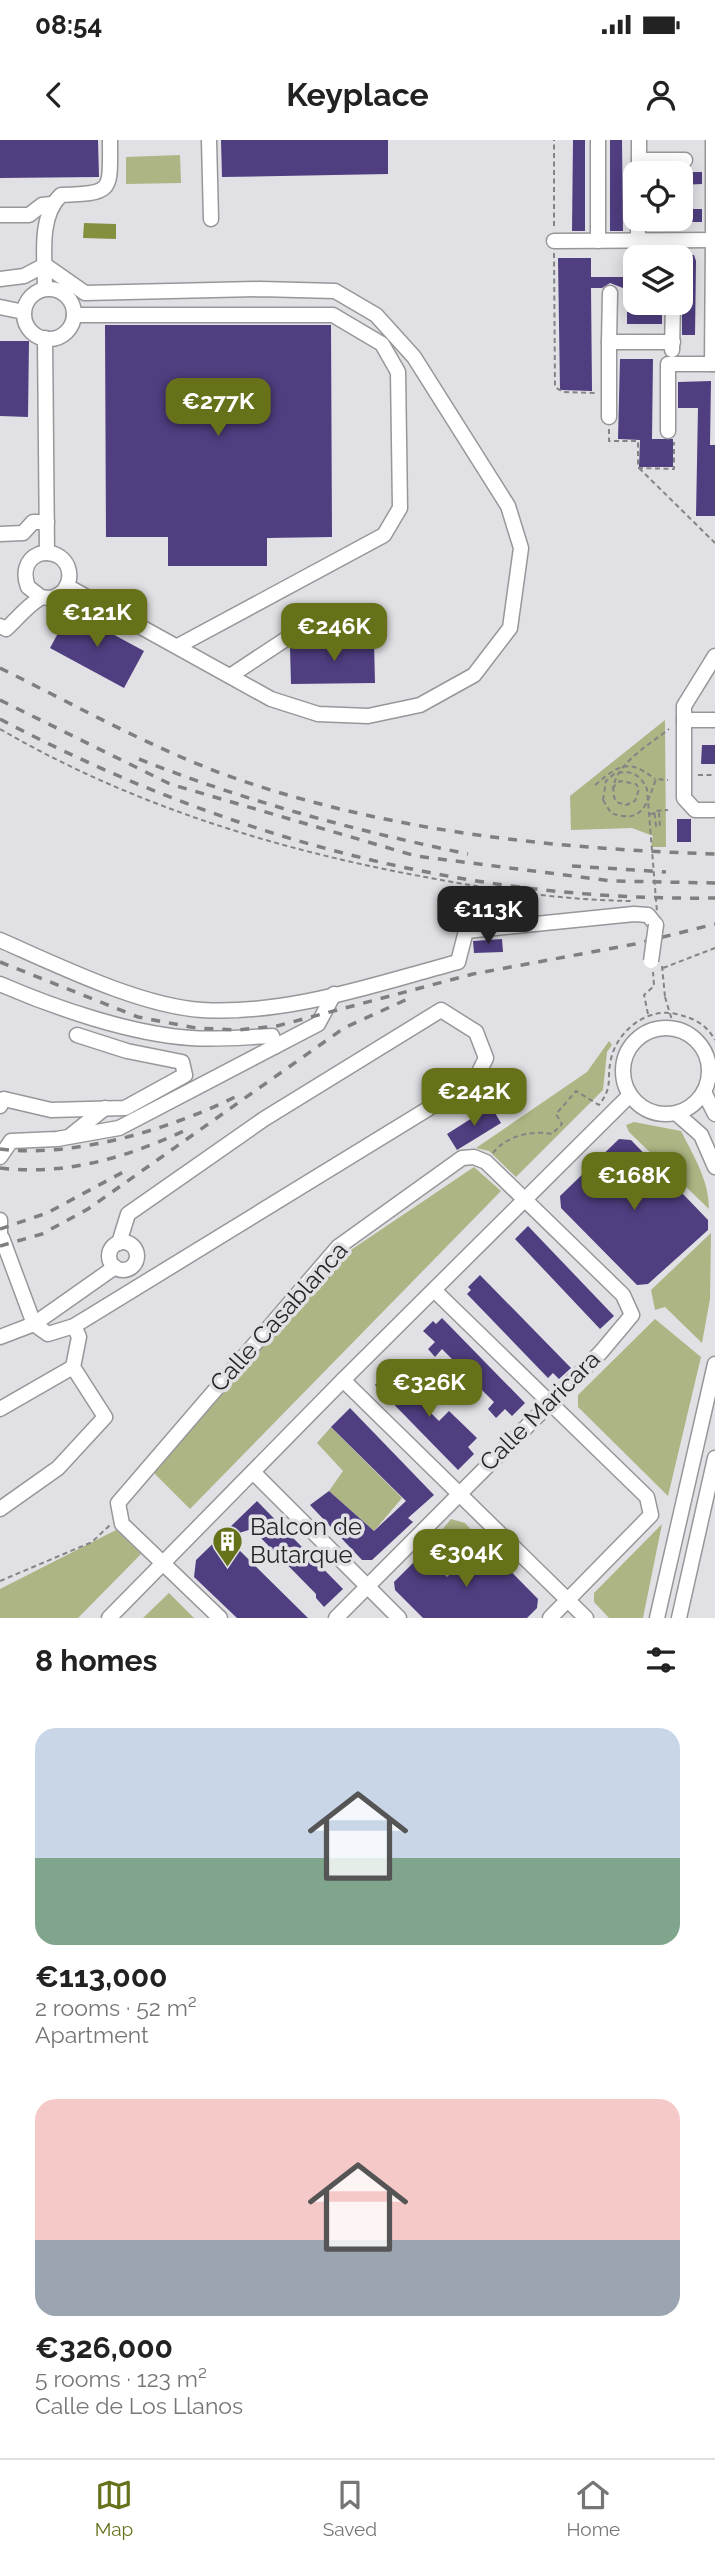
<!DOCTYPE html>
<meta charset="utf-8">
<style>
:root{--surface:#fff;--page:#f2f2f2;--text:#222;--muted:#767676;--line:#e0e0e0;--accent:#67711a}
body{margin:0;font-family:Raleway,sans-serif;background:var(--page);color:var(--text);height:100vh;display:flex;flex-direction:column;font-size:26px;white-space:nowrap}
*{box-sizing:border-box;margin:0}
p{font-size:23px;color:var(--muted)}
.icon{flex:none;width:38px;height:38px;fill:none;stroke:currentColor;stroke-width:2;stroke-linecap:round;stroke-linejoin:round}
.map{position:relative;height:1478px;overflow:hidden}
.sheet{display:flex;flex-direction:column;background:var(--surface);flex:1}
.sheet>*{flex:none}
.buttons{position:absolute;left:623px;top:21px;display:grid;gap:14px}
.buttons a{display:grid;place-items:center;width:70px;height:70px;border-radius:14px;background:var(--surface);box-shadow:0 4px 18px #0003;font-size:35px}
.price{position:absolute;translate:-50% -60px;padding:0 16px;border-radius:14px;background:var(--accent);color:#fff;font-size:23px;line-height:46px;filter:drop-shadow(0 2px 4px #0008)}
.price::after{content:'';position:absolute;left:50%;top:42px;width:21px;height:16px;margin-left:-10px;background:inherit;clip-path:polygon(0 0,100% 0,50% 100%)}
.price.on{background:#222;color:#fff}
ul{padding:0;list-style:none}
li{display:grid;align-content:center;gap:14px;height:371px;padding:0 35px}
li span{display:grid;place-items:center;height:217px;border-radius:21px;color:#555}
li>.icon{margin-inline-start:auto}
span .icon{width:126px;height:126px;fill:#fffc;stroke-width:1}
li b{font-size:30px}
h2{display:flex;justify-content:space-between;align-items:center;height:84px;padding:0 35px;font-size:30px}
.status{display:flex;justify-content:space-between;align-items:center;height:49px;padding:0 35px;background:var(--surface);direction:ltr}
.status svg{height:19px;fill:currentColor}
header{display:flex;justify-content:space-between;align-items:center;height:91px;padding:0 35px;background:var(--surface);font-size:32px;font-weight:700}
.tabs{display:flex;justify-content:space-around;align-items:center;height:98px;border-top:2px solid var(--line);background:var(--surface);font-size:19px;color:var(--muted)}
.tabs a{display:grid;justify-items:center;gap:4px}
.tabs .on{color:var(--accent)}
.map>svg:first-child{display:block}
.green{fill:#acb583}
.water{fill:#85903f}
.building{fill:#4f3e80}
.lines{fill:none;stroke-linecap:round;stroke-linejoin:round}
.minor-casing{stroke:#97979a;stroke-width:17}
.path{stroke:#848486;stroke-width:2;stroke-dasharray:5 3.5;stroke-linecap:butt}
.minor{stroke:#fff;stroke-width:14}
.rail{stroke:#7f7f81;stroke-width:3.5;stroke-dasharray:9 9;stroke-linecap:butt}
.minor-bridge-casing{stroke:#97979a;stroke-width:17;stroke-linecap:butt}
.path-bridge{stroke:#848486;stroke-width:2;stroke-dasharray:5 3.5;stroke-linecap:butt}
.minor-bridge{stroke:#fff;stroke-width:14}
.labels{text-anchor:middle;stroke-width:7;stroke-linejoin:round;paint-order:stroke}
.street-label{font-size:24px;fill:#262627;stroke:#e1e1e5}
.poi-label{font-size:24px;fill:#262627;stroke:#e1e1e5;text-anchor:start}
</style>
<div class="status"><b>08:54</b><svg viewBox="0 0 49 12"><path d="M0 12V9h3v3zM5 12V6h3v6zM10 12V3h3v9zM15 12V0h3v12zM26 1h20v11H26zM47 4h2v5h-2z"/></svg></div>
<header><svg class="icon" aria-label="back" viewBox="0 0 24 24"><path d="M15 5l-7 7 7 7"/></svg>Keyplace<svg class="icon" aria-label="person" viewBox="0 0 24 24"><circle cx="12" cy="8" r="4"/><path d="M4 21q1-7 8-7t8 7"/></svg></header>
<div class="map">
<svg width="715" height="1478" viewBox="0 0 715 1478">
<rect width="100%" height="100%" fill="#e1e1e5"/>
<g class="green">
<polygon points="180,15 181,43 126,44 126,17"/>
<polygon points="665,580 666,707 651,707 653,696 632,688 571,690 570,656"/>
<polygon points="609,901 612,905 607,912 603,950 516,1037 489,1011 476,1008 587,932"/>
<path d="M634,982l47,9c13,26 28,49 28,78l-80,-77 -3,-7z"/>
<polygon points="474,1027 501,1051 190,1369 153,1332 336,1120"/>
<polygon points="711,1093 710,1159 702,1203 665,1167 655,1170 651,1150"/>
<polygon points="655,1179 701,1217 668,1356 578,1267 578,1255"/>
<polygon points="331,1287 402,1358 374,1391 329,1351 343,1331 317,1303"/>
<polygon points="451,1379 465,1383 482,1402 447,1437 424,1412"/>
<polygon points="662,1384 643,1478 609,1478 594,1462 594,1453"/>
<polygon points="116,1390 141,1414 78,1478 0,1478 0,1449"/>
<polygon points="169,1453 194,1478 143,1478"/>
</g>
<polygon class="water" points="84,83 116,84 116,99 83,98"/>
<g class="building">
<polygon points="0,0 98,0 99,37 0,38"/>
<polygon points="221,0 388,0 388,34 222,37"/>
<polygon points="573,0 585,0 585,91 572,91"/>
<polygon points="610,0 622,0 623,91 610,91"/>
<polygon points="702,32 702,44 681,45 681,32"/>
<rect x="681" y="69" width="21" height="13"/>
<polygon points="682,115 694,115 696,121 695,195 682,195"/>
<polygon points="558,118 591,118 591,137 623,137 623,148 610,143 602,148 591,148 592,251 560,250"/>
<polygon points="636,163 652,163 652,169 662,171 662,184 627,184 627,172 636,172"/>
<polygon points="105,185 331,185 332,397 267,398 267,426 168,426 168,397 106,397"/>
<polygon points="0,201 29,201 28,277 0,276"/>
<polygon points="620,219 653,219 652,299 673,299 673,327 639,327 640,300 618,299"/>
<polygon points="711,241 710,305 715,305 715,376 696,376 698,268 678,268 678,242"/>
<polygon points="70,471 144,511 124,548 50,508"/>
<polygon points="322,501 374,501 375,543 291,544 290,508 313,508"/>
<polygon points="702,605 715,605 715,624 701,624"/>
<rect x="677" y="679" width="14" height="23"/>
<polygon points="502,799 503,812 474,813 473,801"/>
<polygon points="491,966 501,983 457,1010 447,994"/>
<polygon points="619,999 631,1000 708,1080 708,1090 648,1144 637,1145 561,1068 560,1056"/>
<polygon points="528,1086 614,1176 600,1189 515,1099"/>
<polygon points="480,1135 571,1228 559,1239 553,1233 548,1238 467,1154 471,1150 468,1147"/>
<polygon points="442,1178 525,1263 512,1276 505,1269 496,1278 488,1269 494,1262 482,1250 474,1258 467,1250 475,1242 462,1229 454,1237 447,1230 455,1222 442,1209 435,1217 428,1209 435,1202 423,1191 433,1181 436,1184"/>
<polygon points="407,1228 415,1236 405,1246 418,1259 428,1249 436,1258 426,1268 439,1281 449,1271 477,1298 468,1307 474,1314 458,1330 375,1245 391,1229 398,1237"/>
<polygon points="350,1268 434,1355 408,1378 413,1382 372,1420 362,1420 310,1365 329,1351 374,1391 406,1361 331,1287"/>
<polygon points="257,1361 343,1449 324,1467 316,1458 316,1454 252,1389 226,1397 308,1478 237,1478 194,1437 196,1420"/>
<polygon points="482,1402 538,1459 537,1468 527,1478 423,1478 395,1450 394,1442 424,1412 447,1437"/>
</g>
<g class="lines">
<defs>
<g id="minor">
<polyline points="209,0 211,79"/>
<polyline points="639,20 685,20"/>
<polyline points="639,33 639,0"/>
<polyline points="681,56 684,56"/>
<polyline points="0,75 29,75 42,65 51,64"/>
<polyline points="713,92 713,0"/>
<polyline points="713,100 712,224 715,224"/>
<polyline points="554,101 715,100"/>
<polyline points="598,101 598,0"/>
<polyline points="638,101 638,79"/>
<polyline points="0,139 24,136 45,125 85,153 260,149 335,151 376,175 414,217 508,366 521,408 510,488 474,535 420,565 368,576 318,574 271,559 67,446"/>
<path d="M45,149c0,-31 -7,-72 16,-94 53,-2 49,-3 49,-55"/>
<circle cx="49" cy="174" r="25"/>
<polyline points="0,167 24,172"/>
<polyline points="74,175 333,175 382,204 398,232 400,368 384,395 178,506"/>
<polyline points="45,198 47,413"/>
<polyline points="609,202 610,153"/>
<polyline points="672,210 673,163"/>
<polyline points="609,277 609,202 673,202"/>
<polyline points="668,291 668,224 712,224"/>
<polyline points="0,394 23,393 33,382 47,382"/>
<path d="M0,486l6,3c10,-9 21,-23 33,-30 4,-3 10,0 15,-2 17,-6 21,-29 6,-40 -6,-4 -14,-5 -21,-3 -14,6 -16,20 -11,33l13,10"/>
<polyline points="715,516 684,566 684,658 695,670 715,670"/>
<polyline points="230,536 289,497 313,498"/>
<polyline points="684,580 715,580"/>
<path d="M0,800c57,25 140,66 202,70 87,5 173,-26 256,-48l8,-31 168,-17 14,1 8,10"/>
<path d="M0,844c55,24 131,50 191,54 27,2 55,-1 81,-2l4,10"/>
<circle cx="666" cy="931" r="43"/>
<polyline points="704,952 715,974"/>
<polyline points="0,966 4,959 51,970 125,968 185,935 182,922 127,911 77,895"/>
<polyline points="676,973 701,995 715,1027"/>
<polyline points="70,996 105,968"/>
<polyline points="0,1017 11,1001 57,999 119,988 318,884 334,854"/>
<polyline points="0,1080 0,1098"/>
<polyline points="2,1098 34,1184 48,1194 74,1186 475,940 486,918 476,892 441,870 264,979 128,1074 119,1103"/>
<circle cx="123" cy="1116" r="14"/>
<polyline points="435,1151 647,1357 651,1375 550,1478"/>
<polyline points="0,1197 34,1184 115,1127"/>
<polyline points="343,1240 586,1478"/>
<polyline points="0,1269 73,1227"/>
<polyline points="253,1332 399,1478"/>
<polyline points="0,1369 58,1328 105,1277 73,1227 79,1197 74,1186"/>
<polyline points="109,1478 343,1240 630,955"/>
<polyline points="220,1478 122,1384 118,1363 338,1107 462,1018 474,1017 486,1022 623,1155 632,1175 601,1212 336,1478"/>
<polyline points="657,1478 715,1224"/>
<polyline points="679,1478 715,1318"/>
</g>
</defs>
<use href="#minor" class="minor-casing"/>
<g class="path">
<polyline points="554,86 554,0"/>
<polyline points="554,113 555,247 563,252 595,253"/>
<polyline points="609,289 609,301 638,301 638,328 674,329 674,302"/>
<polyline points="639,328 715,403"/>
<path d="M0,589c134,78 284,123 436,150 64,12 130,21 195,22"/>
<polyline points="698,635 715,635"/>
<path d="M595,645c24,-20 33,-27 60,-6"/>
<path d="M612,648l8,-7 16,3 3,5 -4,12 -9,4 -10,-3c-14,-31 32,-56 53,-73"/>
<path d="M603,660l8,13c32,12 36,-10 45,-34l12,1"/>
<polyline points="655,677 654,671 668,670"/>
<polyline points="663,828 715,808"/>
<polyline points="665,857 674,887"/>
<polyline points="648,874 644,855 654,846 653,832"/>
<path d="M493,1013c13,-17 38,-23 59,-19l10,-10 -6,-10 20,-23 23,14c15,-20 7,-25 12,-46 6,-28 36,-52 65,-45 18,4 30,10 39,26"/>
<polyline points="0,1441 92,1402 110,1385"/>
</g>
<use href="#minor" class="minor"/>
<g class="rail">
<path d="M0,528c83,41 167,89 255,117 148,48 305,64 460,69"/>
<polyline points="0,560 170,644 416,716 612,741 715,743"/>
<path d="M0,579c221,117 464,183 715,179"/>
<path d="M139,619c105,42 218,72 329,95"/>
<polyline points="572,726 666,732"/>
<polyline points="0,822 138,877 196,888 237,890 277,886 473,834 635,804 715,784"/>
<path d="M0,1009c74,9 168,-19 235,-52"/>
<path d="M0,1028c67,8 128,-11 188,-39"/>
<polyline points="0,1089 47,1073 127,1030"/>
<polyline points="0,1106 42,1094 88,1069 344,888 412,857"/>
</g>
<defs>
<polyline id="minor-bridge" points="651,821 656,785"/>
</defs>
<use href="#minor-bridge" class="minor-bridge-casing"/>
<g class="path-bridge">
<path d="M603,660l3,-19 8,-7c16,-5 26,0 33,15l10,123"/>
<polyline points="650,674 659,673 660,686 656,686 655,677"/>
<polyline points="662,826 665,857"/>
</g>
<use href="#minor-bridge" class="minor-bridge"/>
</g>
<defs>
<symbol id="building-pin" viewBox="-11 -11 22 30"><path d="M0 17L-7.5 6A9.5 9.5 0 1 1 7.5 6Z" fill="#67711a" stroke="#e1e1e5"/><path d="M-4-6H4V6H1V3H-1V6H-4ZM-2.5-4.3h1.7v1.8h-1.7ZM.8-4.3h1.7v1.8H.8ZM-2.5-1h1.7V.8h-1.7ZM.8-1h1.7V.8H.8Z" fill="#fff"/></symbol>
</defs>
<g fill-rule="evenodd">
<use href="#building-pin" x="210" y="1384" width="35" height="47"/>
</g>
<g class="labels">
<g class="street-label">
<text transform="translate(279 1177) rotate(-48)" y="8">Calle Casablanca</text>
<text transform="translate(540 1271) rotate(-45)" y="8">Calle Maricara</text>
</g>
<g class="poi-label">
<text x="250" y="1395">Balcon de<tspan x="250" dy="28">Butarque</tspan></text>
</g>
</g>
</svg>
<div class="buttons">
<a><svg class="icon" aria-label="locate" viewBox="0 0 24 24"><circle cx="12" cy="12" r="6"/><path d="M12 2v4M12 18v4M2 12h4M18 12h4"/></svg></a>
<a><svg class="icon" aria-label="layers" viewBox="0 0 24 24"><path d="M12 4l9 5-9 5-9-5zM3 14l9 5 9-5"/></svg></a>
</div>
<b class="price" style="left:218px;top:298px">€277K</b>
<b class="price" style="left:97px;top:509px">€121K</b>
<b class="price" style="left:334px;top:523px">€246K</b>
<b class="price on" style="left:488px;top:806px">€113K</b>
<b class="price" style="left:474px;top:988px">€242K</b>
<b class="price" style="left:634px;top:1072px">€168K</b>
<b class="price" style="left:429px;top:1279px">€326K</b>
<b class="price" style="left:466px;top:1449px">€304K</b>
</div>
<section class="sheet">
<h2>8 homes<svg class="icon" aria-label="filters" viewBox="0 0 24 24"><path d="M4 7h16M4 17h16"/><circle cx="9" cy="7" r="2"/><circle cx="15" cy="17" r="2"/></svg></h2>
<ul>
<li><span style="background:linear-gradient(#c9d6e8 60%,#7fa58c 0)"><svg class="icon" aria-label="home" viewBox="0 0 24 24"><path d="M3 11l9-7 9 7M6 9v11h12V9"/></svg></span><div><b>€113,000</b><p>2 rooms · 52 m²</p><p>Apartment</p></div></li>
<li><span style="background:linear-gradient(#f6c9c9 65%,#9aa5b1 0)"><svg class="icon" aria-label="home" viewBox="0 0 24 24"><path d="M3 11l9-7 9 7M6 9v11h12V9"/></svg></span><div><b>€326,000</b><p>5 rooms · 123 m²</p><p>Calle de Los Llanos</p></div></li>
</ul>
</section>
<nav class="tabs">
<a class="on"><svg class="icon" aria-label="map" viewBox="0 0 24 24"><path d="M3 6l6-2 6 2 6-2v14l-6 2-6-2-6 2zM9 4v14M15 6v14"/></svg>Map</a>
<a><svg class="icon" aria-label="saved" viewBox="0 0 24 24"><path d="M7 4h10v16l-5-4-5 4z"/></svg>Saved</a>
<a><svg class="icon" aria-label="home" viewBox="0 0 24 24"><path d="M3 11l9-7 9 7M6 9v11h12V9"/></svg>Home</a>
</nav>
